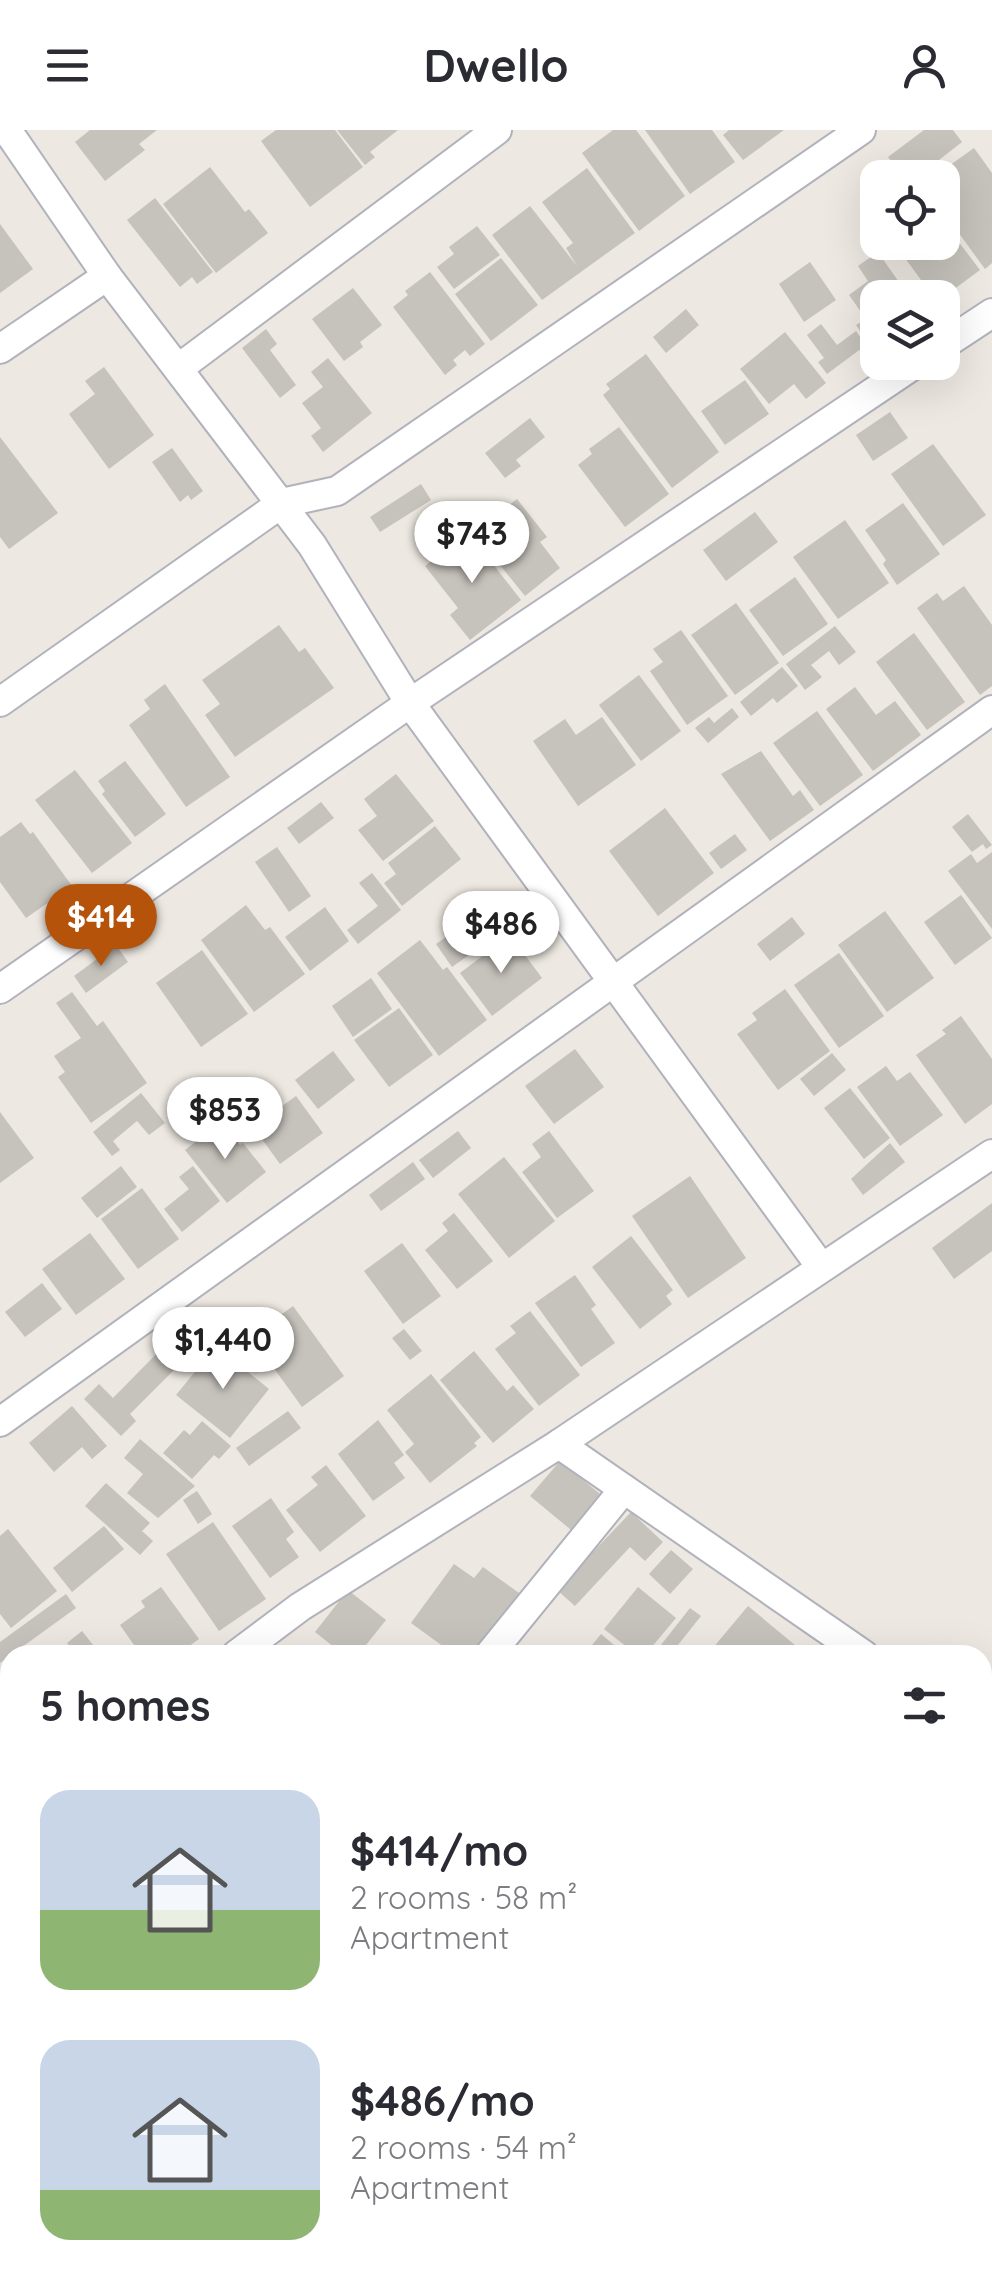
<!DOCTYPE html>
<meta charset="utf-8">
<style>
:root{--surface:#fff;--page:#f7f7f7;--text:#2b2b33;--muted:#7c7c81;--accent:#b45309}
body{margin:0;font-family:Quicksand,sans-serif;background:var(--page);color:var(--text);height:100vh;display:flex;flex-direction:column;font-size:38px;white-space:nowrap}
*{box-sizing:border-box;margin:0}
p{font-size:32px;color:var(--muted)}
.icon{flex:none;width:55px;height:55px;fill:none;stroke:currentColor;stroke-width:2;stroke-linecap:round;stroke-linejoin:round}
.map{position:relative;flex:1;overflow:hidden}
.sheet{position:absolute;left:0px;top:1515px;width:992px;height:642px;display:flex;flex-direction:column;background:var(--surface);border-radius:30px 30px 0 0;box-shadow:0 10px 40px #0002}
.sheet>*{flex:none}
.fabs{position:absolute;left:860px;top:30px;display:grid;gap:20px}
.fabs a{display:grid;place-items:center;width:100px;height:100px;border-radius:20px;background:var(--surface);box-shadow:0 10px 40px #0002;font-size:50px}
.price{position:absolute;translate:-50% -85px;padding:0 22px;border-radius:35px;background:#fff;color:#222;font-size:32px;line-height:65px;filter:drop-shadow(0 2px 5px #0008)}
.price::after{content:'';position:absolute;left:50%;top:60px;width:30px;height:22px;margin-left:-15px;background:inherit;clip-path:polygon(0 0,100% 0,50% 100%)}
.price.active{background:var(--accent);color:#fff}
ul{padding:0;list-style:none}
li{display:flex;align-items:center;gap:30px;height:250px;padding:0 40px}
li span{display:grid;place-items:center;flex:none;width:280px;height:200px;border-radius:30px;color:#555}
li>.icon{margin-inline-start:auto}
span .icon{width:120px;height:120px;fill:#fffc;stroke-width:1}
li b{font-size:42px}
h2{display:flex;justify-content:space-between;align-items:center;height:120px;padding:0 40px;font-size:42px}
header{display:flex;justify-content:space-between;align-items:center;height:130px;padding:0 40px;background:var(--surface);font-size:45px;font-weight:700}
.map>svg:first-child{display:block}
.building{fill:#c6c2bc}
.lines{fill:none;stroke-linecap:round;stroke-linejoin:round}
.street-casing{stroke:#b1b2bc;stroke-width:32}
.street{stroke:#fff;stroke-width:28}
</style>
<header><svg class="icon" aria-label="menu" viewBox="0 0 24 24"><path d="M4 6h16M4 12h16M4 18h16"/></svg>Dwello<svg class="icon" aria-label="person" viewBox="0 0 24 24"><circle cx="12" cy="8" r="4"/><path d="M4 21q1-7 8-7t8 7"/></svg></header>
<div class="map">
<svg width="992" height="2156" viewBox="0 0 992 2156">
<rect width="100%" height="100%" fill="#ede8e1"/>
<g class="building">
<polygon points="90,0 157,0 139,14 145,20 105,51 75,12"/>
<polygon points="276,0 335,0 363,37 310,77 261,11"/>
<polygon points="337,0 398,0 370,22 375,27 365,35"/>
<polygon points="613,0 636,0 685,66 639,101 582,23"/>
<polygon points="645,0 712,0 735,32 690,64"/>
<polygon points="729,0 784,0 743,30 723,5"/>
<polygon points="924,0 953,0 962,12 916,48 904,48 888,27"/>
<polygon points="974,18 992,43 992,133 985,139 942,80 942,48 932,48"/>
<polygon points="210,37 245,82 249,79 268,103 216,143 163,74"/>
<polygon points="587,38 635,103 542,170 492,105 530,76 577,136 566,118 573,113 542,72"/>
<polygon points="155,68 213,142 197,154 192,147 180,157 127,90"/>
<polygon points="942,90 980,140 942,168 912,168 907,160 921,150 897,117 903,112 942,112"/>
<polygon points="0,94 33,139 0,163"/>
<polygon points="477,96 500,125 454,159 437,137 454,124 449,117"/>
<polygon points="878,122 910,168 878,168 878,207 869,213 856,195 866,189 849,165 868,151 858,136"/>
<polygon points="501,128 538,175 491,211 455,164"/>
<polygon points="810,132 836,170 804,192 779,154"/>
<polygon points="430,142 485,214 470,226 465,220 453,230 457,235 445,245 393,177 408,165 405,161"/>
<polygon points="353,158 382,195 360,212 363,217 344,231 312,189"/>
<polygon points="686,179 699,195 666,223 653,207"/>
<polygon points="821,194 837,215 856,201 866,215 827,244 818,232 824,228 807,205"/>
<polygon points="266,199 277,214 270,220 296,255 280,268 242,218"/>
<polygon points="785,202 826,253 806,269 794,254 769,274 740,239"/>
<polygon points="646,224 719,322 672,358 603,265 610,259 606,254"/>
<polygon points="328,228 372,283 323,322 311,306 321,298 302,273 323,257 311,242"/>
<polygon points="104,237 154,305 109,339 69,284 95,264 85,251"/>
<polygon points="745,250 769,284 725,315 701,281"/>
<polygon points="890,282 908,308 873,331 856,305"/>
<polygon points="530,288 545,307 516,330 521,336 505,348 485,323"/>
<polygon points="619,297 669,364 625,397 578,335 592,324 589,319"/>
<polygon points="0,307 58,383 9,419 0,407"/>
<polygon points="933,314 986,385 943,416 891,344"/>
<polygon points="172,318 203,361 191,370 188,365 180,372 152,332"/>
<polygon points="421,354 431,370 380,402 370,387"/>
<polygon points="517,369 547,407 540,412 560,438 525,466 474,403"/>
<polygon points="903,373 940,424 897,455 883,434 886,430 865,400"/>
<polygon points="755,382 778,412 726,451 703,420"/>
<polygon points="845,390 889,453 838,489 793,427"/>
<polygon points="468,402 521,470 470,510 450,485 458,478 425,436"/>
<polygon points="795,447 828,494 783,526 749,480"/>
<polygon points="964,456 992,495 992,556 980,565 917,478 937,463 943,471"/>
<polygon points="736,473 779,533 735,565 691,505"/>
<polygon points="279,495 299,522 305,518 334,558 235,627 205,585 220,574 202,550"/>
<polygon points="835,496 856,522 839,535 829,521 811,535 822,547 805,560 786,534"/>
<polygon points="681,500 728,566 687,595 650,541 663,532 653,519"/>
<polygon points="914,503 965,572 927,600 876,532"/>
<polygon points="782,537 798,556 777,573 773,568 751,586 740,572"/>
<polygon points="639,545 681,601 641,631 599,575"/>
<polygon points="165,554 230,647 186,677 129,595 150,579 144,570"/>
<polygon points="855,557 876,585 895,571 921,605 873,641 826,579"/>
<polygon points="732,578 739,587 708,613 695,598 709,587 714,593"/>
<polygon points="817,581 863,645 820,676 773,613"/>
<polygon points="602,587 636,635 578,676 533,611 565,589 576,605"/>
<polygon points="761,621 793,666 800,660 814,680 770,711 721,644"/>
<polygon points="125,631 166,684 135,707 102,664 105,661 98,651"/>
<polygon points="75,640 132,713 92,743 35,670"/>
<polygon points="396,644 434,691 383,731 358,700 377,686 364,669"/>
<polygon points="321,672 334,688 299,714 287,698"/>
<polygon points="665,678 714,743 658,786 609,721"/>
<polygon points="968,684 992,715 986,719 983,714 972,722 952,697"/>
<polygon points="21,692 30,704 33,702 72,756 26,788 0,752 0,707"/>
<polygon points="435,696 461,729 402,776 384,753 396,744 388,733"/>
<polygon points="735,704 747,720 721,739 709,723"/>
<polygon points="277,717 311,766 289,782 255,732"/>
<polygon points="992,722 992,799 948,741 971,724 977,733"/>
<polygon points="372,743 401,780 358,814 347,800 378,776 359,753"/>
<polygon points="961,765 992,808 955,835 924,792"/>
<polygon points="246,775 265,800 270,797 305,844 254,882 201,810"/>
<polygon points="490,776 506,799 452,837 436,814"/>
<polygon points="325,777 349,811 310,841 285,807"/>
<polygon points="885,781 934,848 887,882 838,815"/>
<polygon points="792,787 805,804 770,831 757,814"/>
<polygon points="510,805 542,848 492,886 460,843"/>
<polygon points="420,810 443,840 447,837 487,890 439,926 377,843"/>
<polygon points="116,815 128,832 86,863 74,846"/>
<polygon points="202,820 248,884 201,917 156,853"/>
<polygon points="839,823 884,886 839,918 794,855"/>
<polygon points="371,848 392,879 353,907 332,876"/>
<polygon points="785,859 830,921 778,960 737,904 757,890 752,883"/>
<polygon points="72,862 97,896 103,891 147,953 91,993 58,947 65,942 54,926 81,908 56,873"/>
<polygon points="399,878 433,925 389,957 354,910"/>
<polygon points="961,886 992,929 992,974 965,994 916,925 946,904 942,900"/>
<polygon points="575,919 604,957 554,994 525,956"/>
<polygon points="333,921 355,950 318,979 295,950"/>
<polygon points="832,923 846,940 814,966 800,949"/>
<polygon points="886,936 897,951 910,942 943,985 900,1016 857,957"/>
<polygon points="850,958 890,1008 864,1029 824,978"/>
<polygon points="141,963 165,993 149,1005 137,991 113,1011 120,1020 112,1026 93,1002"/>
<polygon points="296,966 323,1003 280,1034 253,997"/>
<polygon points="0,982 34,1028 0,1053"/>
<polygon points="221,992 240,1015 243,1013 266,1042 227,1073 185,1020"/>
<polygon points="458,1001 471,1018 433,1048 419,1030"/>
<polygon points="549,1001 594,1061 557,1088 522,1042 541,1027 532,1014"/>
<polygon points="890,1013 905,1032 863,1065 851,1049"/>
<polygon points="504,1027 555,1091 509,1128 458,1064"/>
<polygon points="413,1032 425,1049 381,1081 369,1065"/>
<polygon points="121,1036 137,1057 97,1088 81,1068"/>
<polygon points="193,1036 220,1071 182,1102 164,1079 189,1059 179,1047"/>
<polygon points="690,1046 746,1128 688,1168 632,1086"/>
<polygon points="142,1058 179,1109 138,1139 101,1089"/>
<polygon points="992,1073 992,1121 954,1149 932,1118"/>
<polygon points="454,1083 493,1131 457,1159 425,1120 448,1101 442,1093"/>
<polygon points="90,1103 125,1149 76,1185 42,1139"/>
<polygon points="631,1106 673,1160 666,1166 672,1174 640,1199 592,1137"/>
<polygon points="402,1113 441,1166 403,1194 364,1141"/>
<polygon points="575,1145 596,1175 591,1179 615,1213 581,1237 535,1173"/>
<polygon points="42,1153 62,1179 25,1207 5,1182"/>
<polygon points="293,1176 344,1246 302,1277 247,1201 271,1183 275,1189"/>
<polygon points="530,1181 580,1245 539,1276 495,1219 516,1203 510,1196"/>
<polygon points="404,1199 422,1221 410,1230 392,1208"/>
<polygon points="172,1208 189,1225 130,1284 136,1291 121,1306 84,1269 99,1254 113,1268"/>
<polygon points="216,1216 269,1259 230,1308 176,1265"/>
<polygon points="474,1221 507,1261 513,1255 534,1279 493,1313 440,1250"/>
<polygon points="431,1244 481,1307 474,1313 477,1316 430,1353 405,1322 414,1314 387,1280"/>
<polygon points="72,1276 107,1316 92,1329 82,1317 54,1342 29,1313"/>
<polygon points="288,1281 301,1298 249,1336 236,1318"/>
<polygon points="378,1290 404,1325 394,1333 405,1348 373,1371 338,1324"/>
<polygon points="202,1291 231,1316 219,1329 214,1325 192,1349 163,1323 184,1300 190,1305"/>
<polygon points="140,1309 195,1356 158,1388 127,1363 143,1344 124,1328"/>
<polygon points="560,1331 606,1369 576,1404 530,1366"/>
<polygon points="326,1335 366,1386 320,1422 286,1380 318,1355 311,1347"/>
<polygon points="106,1353 150,1393 142,1401 153,1411 140,1425 85,1376"/>
<polygon points="197,1361 212,1384 198,1394 183,1370"/>
<polygon points="271,1368 294,1402 286,1409 299,1427 270,1448 232,1396"/>
<polygon points="631,1382 663,1412 645,1431 630,1417 575,1476 557,1460"/>
<polygon points="213,1392 266,1469 219,1501 166,1424"/>
<polygon points="104,1396 124,1419 72,1462 53,1438"/>
<polygon points="8,1399 57,1461 11,1498 0,1484 0,1406"/>
<polygon points="671,1420 693,1439 670,1464 649,1444"/>
<polygon points="454,1434 474,1448 483,1437 519,1463 474,1525 455,1525 411,1493"/>
<polygon points="161,1457 199,1509 177,1525 141,1525 120,1495 145,1477 141,1471"/>
<polygon points="638,1457 676,1488 645,1525 637,1525 604,1499"/>
<polygon points="348,1460 386,1490 358,1525 344,1525 315,1502"/>
<polygon points="66,1464 76,1478 0,1533 0,1512"/>
<polygon points="748,1476 807,1525 707,1525"/>
<polygon points="690,1478 701,1486 670,1525 653,1525"/>
<polygon points="82,1501 101,1525 77,1525 67,1513"/>
<polygon points="601,1504 626,1525 584,1525"/>
<polygon points="992,1677 992,1710 986,1714 992,1723 992,1754 982,1760 982,1683"/>
<polygon points="10,1838 10,1876 0,1862 0,1845"/>
<polygon points="10,1910 10,1942 0,1949 0,1917"/>
<polygon points="255,2148 290,2148 299,2156 246,2156"/>
<polygon points="595,2148 660,2148 663,2153 658,2156 600,2156"/>
<polygon points="799,2148 846,2148 851,2156 784,2156"/>
<polygon points="859,2148 925,2148 911,2156 864,2156"/>
</g>
<g class="lines">
<defs>
<g id="street">
<polyline points="7,0 107,146 312,415 410,573 821,1137"/>
<polyline points="942,216 992,183"/>
<polyline points="0,219 107,146"/>
<polyline points="179,238 497,0"/>
<polyline points="0,572 282,373 337,361 861,0"/>
<polyline points="0,859 410,573 918,232"/>
<polyline points="0,1292 992,580"/>
<polyline points="559,1314 864,1525"/>
<polyline points="236,1525 300,1477 559,1314 992,1024"/>
<polyline points="489,1525 624,1359"/>
<polyline points="982,1608 992,1615"/>
<polyline points="0,1702 10,1695"/>
<polyline points="982,1836 992,1831"/>
<polyline points="0,2147 10,2140"/>
<polyline points="341,2156 346,2148"/>
<polyline points="405,2156 424,2148"/>
</g>
</defs>
<use href="#street" class="street-casing"/>
<use href="#street" class="street"/>
</g>
</svg>
<div class="fabs">
<a><svg class="icon" aria-label="locate" viewBox="0 0 24 24"><circle cx="12" cy="12" r="6"/><path d="M12 2v4M12 18v4M2 12h4M18 12h4"/></svg></a>
<a><svg class="icon" aria-label="layers" viewBox="0 0 24 24"><path d="M12 4l9 5-9 5-9-5zM3 14l9 5 9-5"/></svg></a>
</div>
<b class="price" style="left:472px;top:456px">$743</b>
<b class="price active" style="left:101px;top:839px">$414</b>
<b class="price" style="left:501px;top:846px">$486</b>
<b class="price" style="left:225px;top:1032px">$853</b>
<b class="price" style="left:223px;top:1262px">$1,440</b>
<section class="sheet">
<h2>5 homes<svg class="icon" aria-label="filters" viewBox="0 0 24 24"><path d="M4 7h16M4 17h16"/><circle cx="9" cy="7" r="2"/><circle cx="15" cy="17" r="2"/></svg></h2>
<ul>
<li><span style="background:linear-gradient(#c9d6e8 60%,#8fb573 0)"><svg class="icon" aria-label="home" viewBox="0 0 24 24"><path d="M3 11l9-7 9 7M6 9v11h12V9"/></svg></span><div><b>$414/mo</b><p>2 rooms · 58 m²</p><p>Apartment</p></div></li>
<li><span style="background:linear-gradient(#c9d6e8 75%,#8fb573 0)"><svg class="icon" aria-label="home" viewBox="0 0 24 24"><path d="M3 11l9-7 9 7M6 9v11h12V9"/></svg></span><div><b>$486/mo</b><p>2 rooms · 54 m²</p><p>Apartment</p></div></li>
</ul>
</section>
</div>
